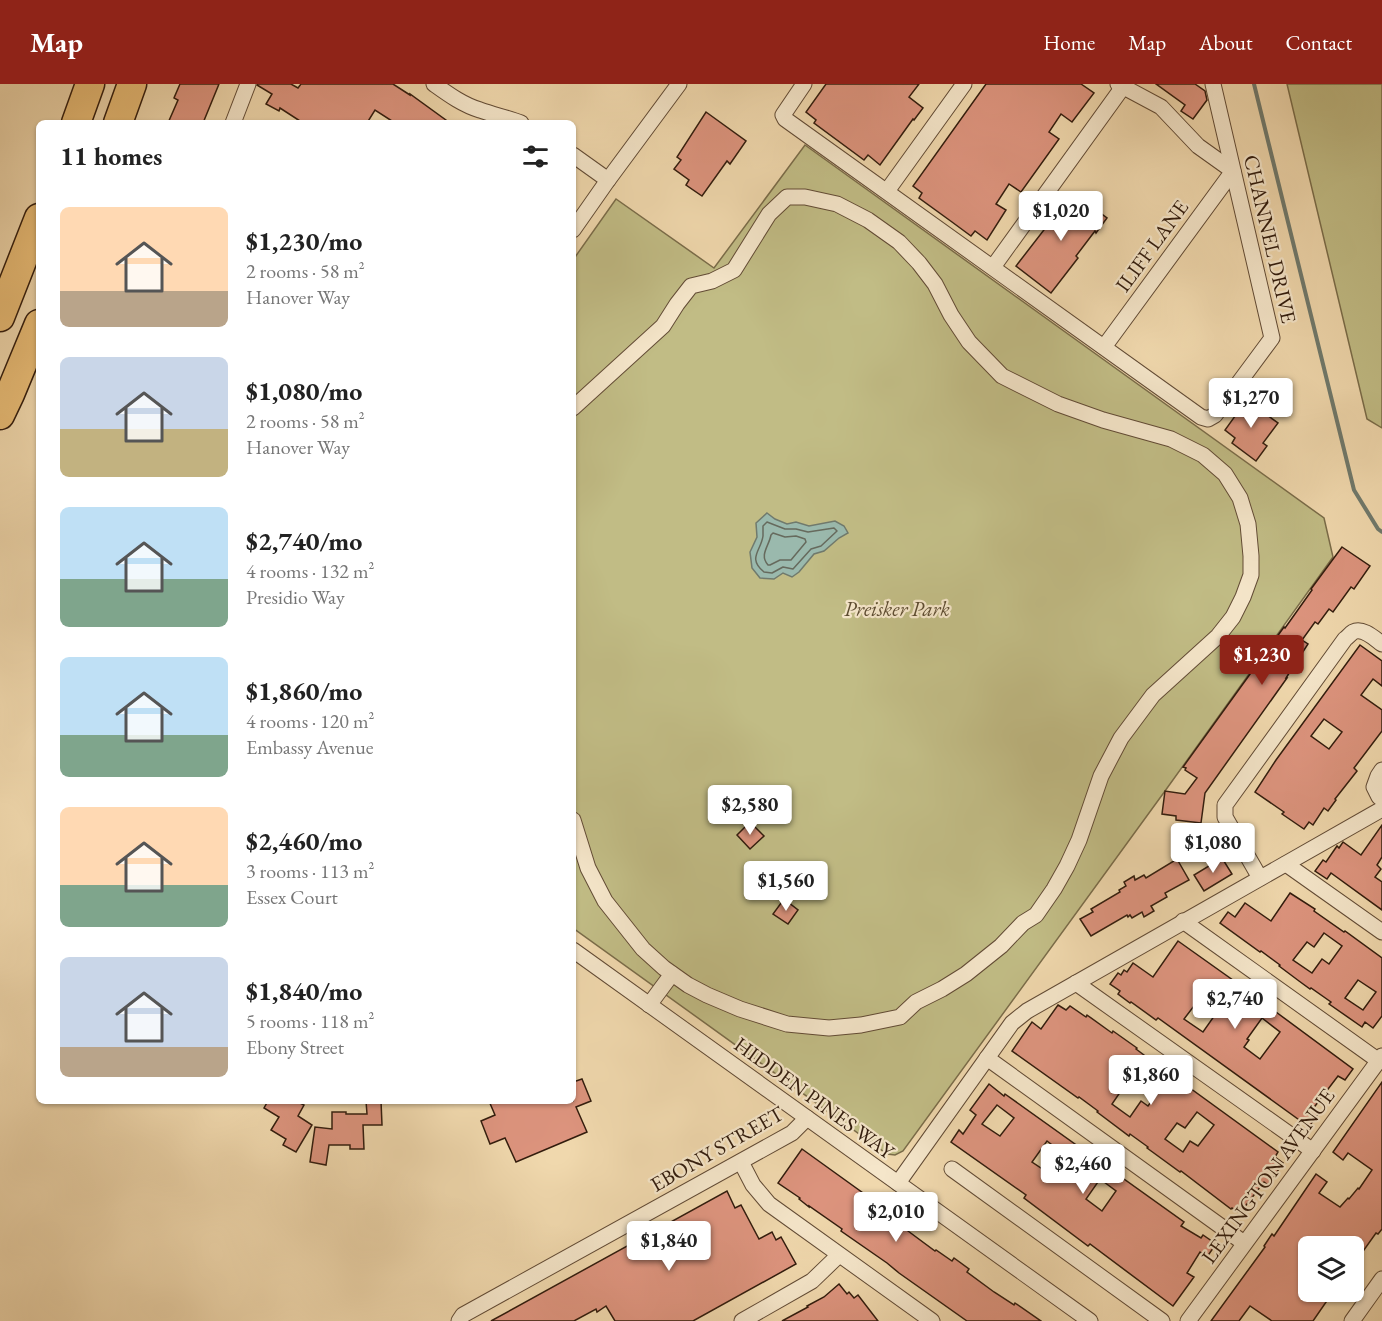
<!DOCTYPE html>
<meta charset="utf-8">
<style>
:root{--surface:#fff;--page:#f2f2f2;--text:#222;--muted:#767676;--accent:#8f2418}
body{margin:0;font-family:"EB Garamond",serif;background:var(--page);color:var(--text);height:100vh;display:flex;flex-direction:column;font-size:22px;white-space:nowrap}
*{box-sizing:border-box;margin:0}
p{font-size:20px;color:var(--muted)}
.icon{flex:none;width:33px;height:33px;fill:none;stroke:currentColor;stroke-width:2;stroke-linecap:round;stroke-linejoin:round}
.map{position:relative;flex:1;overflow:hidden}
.drawer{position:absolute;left:36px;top:36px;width:540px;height:984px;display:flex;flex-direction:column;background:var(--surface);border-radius:9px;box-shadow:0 2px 4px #0004}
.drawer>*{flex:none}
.controls{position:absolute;left:1298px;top:1152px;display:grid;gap:12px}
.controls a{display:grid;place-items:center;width:66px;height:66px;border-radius:9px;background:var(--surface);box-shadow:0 2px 4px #0004;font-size:30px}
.price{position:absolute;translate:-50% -51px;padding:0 14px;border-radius:6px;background:#fff;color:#222;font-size:20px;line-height:39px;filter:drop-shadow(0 2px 3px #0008)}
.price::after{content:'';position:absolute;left:50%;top:36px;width:18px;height:14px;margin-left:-9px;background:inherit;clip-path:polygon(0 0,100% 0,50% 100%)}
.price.selected{background:var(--accent);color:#fff}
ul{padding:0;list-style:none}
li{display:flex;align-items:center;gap:18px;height:150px;padding:0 24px}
li span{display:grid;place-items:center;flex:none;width:168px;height:120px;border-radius:9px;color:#555}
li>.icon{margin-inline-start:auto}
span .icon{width:72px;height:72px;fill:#fffc;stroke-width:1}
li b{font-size:26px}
h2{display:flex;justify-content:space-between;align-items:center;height:72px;padding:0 24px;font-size:26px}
header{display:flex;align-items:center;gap:36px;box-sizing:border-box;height:84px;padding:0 30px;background:var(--accent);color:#fff}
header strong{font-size:28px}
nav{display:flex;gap:33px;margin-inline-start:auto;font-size:21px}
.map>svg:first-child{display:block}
.green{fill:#c1bc85;stroke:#7a6c49;stroke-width:1.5}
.water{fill:#9ab9ad;stroke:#707a6d;stroke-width:1.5}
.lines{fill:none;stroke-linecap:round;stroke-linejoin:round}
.shore{stroke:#666a5d;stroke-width:1.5}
.stream{stroke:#707a6d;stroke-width:4}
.building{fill:#dd947e;stroke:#321c0d;stroke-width:1.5;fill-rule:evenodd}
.minor-casing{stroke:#624b35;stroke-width:17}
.motorway-casing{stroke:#321c0d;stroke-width:31}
.minor{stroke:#f5e6ca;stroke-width:15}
.motorway{stroke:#e8bc76;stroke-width:28}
.labels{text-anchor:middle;stroke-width:4.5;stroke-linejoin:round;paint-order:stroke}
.street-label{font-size:21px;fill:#321c0d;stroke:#f5e6ca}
.park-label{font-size:21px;font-style:italic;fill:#5d4c31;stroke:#f5e6ca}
</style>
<header>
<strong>Map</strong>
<nav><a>Home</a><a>Map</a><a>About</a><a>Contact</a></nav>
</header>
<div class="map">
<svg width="1382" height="1237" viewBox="0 0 1382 1237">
<rect width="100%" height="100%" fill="#f0d8ad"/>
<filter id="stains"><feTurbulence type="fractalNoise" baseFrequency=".00333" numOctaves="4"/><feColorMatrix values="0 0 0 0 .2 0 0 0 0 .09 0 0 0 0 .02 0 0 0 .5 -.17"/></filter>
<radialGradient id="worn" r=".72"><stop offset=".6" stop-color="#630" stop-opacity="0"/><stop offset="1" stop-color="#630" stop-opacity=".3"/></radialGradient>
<g class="green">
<polygon points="1287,0 1382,0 1382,344 1367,335"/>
<polygon points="805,61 1324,434 1333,473 1165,707 903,1067 895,1071 887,1070 573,844 573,176 616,115 714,184"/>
</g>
<polygon class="water" points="767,429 775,435 787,440 796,438 809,442 835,437 844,442 848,449 839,454 824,467 814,470 799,488 792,493 783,489 774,495 760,494 752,484 750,468 757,453 756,439"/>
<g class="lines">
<g class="shore">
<path d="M767,438l18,7h11l12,3 26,-4 3,3 -16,15 -10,3 -18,20 -10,-2 -11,6 -8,-1c-17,-14 -3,-21 -1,-36 0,-3 0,-7 0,-10z"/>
<path d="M773,449l12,4 11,-1 9,3 1,3 -15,18h-11l-10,5h-2c-9,-10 1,-19 3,-30z"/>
</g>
<polyline class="stream" points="1254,0 1354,406 1378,445 1382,448"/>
</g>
<g class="building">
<polygon points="180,0 219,0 203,39 168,39 178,16 174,14"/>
<polygon points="258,0 291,0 298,4 301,0 393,0 410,11 410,10 450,39 395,39 375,26 367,39 303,39 280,24 279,27 266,20 272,10 257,1"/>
<polygon points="826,0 919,0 909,13 923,24 914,36 913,35 880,81 868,71 864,76 814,39 816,36 806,28"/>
<polygon points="986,0 1081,0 1094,9 1072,38 1061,30 1049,48 1059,55 1021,108 1009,100 996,120 1006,126 987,156 975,147 971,152 952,138 919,114 922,109 913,102"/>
<polygon points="1156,0 1195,0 1205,7 1207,16 1193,35 1181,27 1185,21"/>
<polygon points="706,28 746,57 730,80 727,77 702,112 686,101 689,96 674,85 681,76 677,73"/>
<polygon points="1072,108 1107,134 1096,149 1095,147 1076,172 1078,174 1051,209 1016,182 1047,142 1045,141 1056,126 1057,127"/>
<polygon points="1248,314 1261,324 1260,326 1278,339 1263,359 1267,362 1256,377 1232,359 1235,354 1225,346"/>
<polygon points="1342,463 1370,482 1354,505 1351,503 1333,528 1329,525 1318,540 1315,538 1302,556 1308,560 1286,594 1287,594 1205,709 1201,739 1176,736 1176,732 1162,730 1165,707 1185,710 1197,694 1185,686 1186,684 1183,683 1284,543 1285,544 1312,506 1311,505"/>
<path d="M1360,561l22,16v25l-9,-7 -12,16 21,15v21l-28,37 3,3 -22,28 1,1 -8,11 -4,-3 -11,17 -4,-3 -5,7 -22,-15 2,-2 -29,-20 21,-32zM1324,635l18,13 -13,17 -18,-13z"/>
<polygon points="750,738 764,752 750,765 737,751"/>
<polygon points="1205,741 1215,757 1185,774 1175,757"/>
<polygon points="1382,741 1382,773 1377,781 1381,785 1375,793 1382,798 1382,826 1331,789 1327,795 1315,787 1323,776 1326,778 1337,762 1339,764 1343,758 1361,771"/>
<polygon points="1222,774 1232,790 1204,807 1194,791"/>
<polygon points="1177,775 1189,796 1165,809 1167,813 1151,822 1154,827 1144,833 1142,828 1132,834 1130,831 1128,833 1127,831 1091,852 1080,835 1093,828 1091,825 1120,808 1119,806 1126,802 1124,798 1134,792 1135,796 1144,791 1146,794"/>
<path d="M1290,809l25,16 -1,2 30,21 1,-1 37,27v58l-9,12 -8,-6 -3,5 -33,-23 2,-2 -20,-14 -1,1 -11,-8 -20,-15 1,-1 -19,-14 -1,1 -40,-29 8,-11 7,5 10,-14 26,18zM1324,849l18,13 -13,18 -7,-5 -10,14 -19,-13 14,-18 7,5zM1358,896l18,12 -13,18 -18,-12z"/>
<polygon points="784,815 798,826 788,840 773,830"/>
<path d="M1178,857l66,47 -1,2 33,22 77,57 -8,11 -7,-4 -26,34 6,4 -9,13 -151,-109 -2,2 -25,-18 -1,1 -12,-9 2,-3 -10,-7 8,-11 3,2 3,-5 3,2 6,-9 20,14zM1207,905l17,13 -21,30 -19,-13zM1262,934l18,14 -20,27 -16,-12 5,-7 -2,-1z"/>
<path d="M1058,921l8,5 4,-4 16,11 1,-2 25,18 1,-2 24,17 -1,1 28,21h1l113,82 -3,5 8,6 -15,22 -4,-3 -24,31 -8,-5 -1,1 -50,-38 -1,1 -33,-24 1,-1 -18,-13 -1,2 -32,-24 1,-1 -19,-14 -1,1 -66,-47 20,-29 9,7zM1145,990l17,13 -14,19 -7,-5 -11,16 -18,-13 13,-19 8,6zM1197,1028l17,13 -16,21 -8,-5 -7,11 -18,-13 12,-16 8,5z"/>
<polygon points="582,995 591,1017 576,1023 587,1048 516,1078 505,1054 490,1060 481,1037 495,1031 489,1017 573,1017 573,998"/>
<polygon points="1382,998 1382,1145 1378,1150 1376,1149 1359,1173 1353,1168 1353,1162 1308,1162 1308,1208 1333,1208 1313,1237 1272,1237 1250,1222 1239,1237 1211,1237 1265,1163 1264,1162 1272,1150 1274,1152 1316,1090 1327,1098 1319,1109 1340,1123 1348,1114 1349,1115 1358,1104 1359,1105 1372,1086 1348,1069 1343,1076 1333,1068"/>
<path d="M989,1000l15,12 1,-2 179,128 -3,4 20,12 2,-3 13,9 -9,13 -7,-5 -13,21 7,4 -21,29 -83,-62 -2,2 -64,-48 2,-3 -75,-53 8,-12 4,4 13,-19 -6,-5zM997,1021l17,13 -14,18 -18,-12zM1047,1057l18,14 -15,19 -18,-12zM1100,1095l16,12 -14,20 -16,-12z"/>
<polygon points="268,1017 296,1017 304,1021 298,1032 312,1041 296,1068 283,1061 286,1055 271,1046 279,1033 264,1024"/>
<polygon points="366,1017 381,1017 382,1041 363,1041 364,1065 350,1065 350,1061 329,1061 326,1081 310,1078 315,1043 332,1045 332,1028 346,1028 346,1030 367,1030"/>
<polygon points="802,1065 891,1129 893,1127 901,1133 898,1137 906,1142 904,1144 935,1167 936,1166 952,1177 954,1174 969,1185 967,1188 994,1208 1014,1221 1015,1219 1041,1237 967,1237 899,1189 887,1179 841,1147 842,1145 809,1122 809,1123 799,1115 800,1114 778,1099"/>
<polygon points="727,1107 735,1124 741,1121 759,1155 772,1148 776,1156 781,1153 796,1180 693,1237 615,1237 606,1222 597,1228 596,1225 574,1237 491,1237"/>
<polygon points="839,1200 847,1210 849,1208 854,1214 858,1211 878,1237 782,1237 808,1223 807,1222 824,1213"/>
</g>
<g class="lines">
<defs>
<g id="minor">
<path d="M434,0c14,10 29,21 46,26 14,5 28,8 41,13"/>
<polyline points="804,0 785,28 783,31 785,35 1201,333 1208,335 1215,331 1272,254 1213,0"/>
<polyline points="233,39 248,0"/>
<polyline points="573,71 608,96"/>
<polyline points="887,107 964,0"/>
<polyline points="573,146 608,96 679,0"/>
<polyline points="993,183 1125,0"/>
<polyline points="1104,263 1233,87 1198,62 1161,23 1118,0"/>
<polyline points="573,324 663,242 677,220 691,202 712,197 734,186 769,130 787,113 805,113 837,120 868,136 899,158 919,179 935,200 951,231 969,258 1002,292 1058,320 1103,336 1171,355 1203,371 1225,390 1240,414 1248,440 1251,472 1251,491 1243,513 1233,533 1218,552 1153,611 1121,654 1101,692 1079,756 1067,782 1054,805 1036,831 1023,839 1001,862 966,890 942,905 916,918 900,933 861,941 829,944 787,940 740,925 707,911 688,901 664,884 643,865 605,817 588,784 573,736"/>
<polyline points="1382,686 1378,692 1374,703 1379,713 1382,715"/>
<polyline points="1286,780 1382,848"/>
<path d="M1260,794l-35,-61v-12l120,-166c3,-2 5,-5 8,-7 10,-5 22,7 29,12"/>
<polyline points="1183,837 1379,977"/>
<polyline points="573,866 1090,1237"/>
<polyline points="1076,899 1313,1067"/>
<polyline points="649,921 672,890"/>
<polyline points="987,974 1244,1159"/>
<polyline points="741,1078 753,1101 769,1120 932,1237"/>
<polyline points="952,1085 1162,1237"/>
<polyline points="898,1099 1012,939 1027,927 1382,725"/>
<polyline points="459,1237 463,1231 792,1049 807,1034"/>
<polyline points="742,1237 812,1197 839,1171"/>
<polyline points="1188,1237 1382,972"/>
<polyline points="1352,1237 1382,1195"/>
</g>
<g id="motorway">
<polyline points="76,39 90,0"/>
<polyline points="118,39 132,0"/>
<polyline points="0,233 39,134"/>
<polyline points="0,331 10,310 39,240"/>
</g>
</defs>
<use href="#minor" class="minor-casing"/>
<use href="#motorway" class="motorway-casing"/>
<use href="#minor" class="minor"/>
<use href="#motorway" class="motorway"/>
</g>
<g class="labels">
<g class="street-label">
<text transform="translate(1270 155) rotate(77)" y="7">CHANNEL DRIVE</text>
<text transform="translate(1152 162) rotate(-54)" y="7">ILIFF LANE</text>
<text transform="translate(814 1014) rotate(36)" y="7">HIDDEN PINES WAY</text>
<text transform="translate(717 1065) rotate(-30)" y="7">EBONY STREET</text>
<text transform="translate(1268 1092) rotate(-54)" y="7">LEXINGTON AVENUE</text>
</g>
<g class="park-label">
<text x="897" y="532">Preisker Park</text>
</g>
</g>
<rect width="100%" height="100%" filter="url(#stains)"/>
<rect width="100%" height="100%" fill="url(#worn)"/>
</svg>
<div class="controls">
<a><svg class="icon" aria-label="layers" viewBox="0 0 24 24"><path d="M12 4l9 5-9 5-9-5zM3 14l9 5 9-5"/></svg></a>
</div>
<b class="price" style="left:1061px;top:158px">$1,020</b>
<b class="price" style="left:1251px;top:345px">$1,270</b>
<b class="price selected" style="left:1262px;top:602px">$1,230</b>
<b class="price" style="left:750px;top:752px">$2,580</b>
<b class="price" style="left:1213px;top:790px">$1,080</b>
<b class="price" style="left:786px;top:828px">$1,560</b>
<b class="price" style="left:1235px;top:946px">$2,740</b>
<b class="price" style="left:1151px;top:1022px">$1,860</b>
<b class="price" style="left:1083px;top:1111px">$2,460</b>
<b class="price" style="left:896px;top:1159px">$2,010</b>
<b class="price" style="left:669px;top:1188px">$1,840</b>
<section class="drawer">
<h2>11 homes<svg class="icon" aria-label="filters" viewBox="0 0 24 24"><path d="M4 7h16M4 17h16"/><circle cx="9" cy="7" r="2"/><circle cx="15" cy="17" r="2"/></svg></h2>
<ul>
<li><span style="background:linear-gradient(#ffd9b3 70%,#b9a48a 0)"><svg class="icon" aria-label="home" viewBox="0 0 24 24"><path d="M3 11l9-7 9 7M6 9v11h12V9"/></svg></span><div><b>$1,230/mo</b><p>2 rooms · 58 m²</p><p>Hanover Way</p></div></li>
<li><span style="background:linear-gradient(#c9d6e8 60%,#c2b280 0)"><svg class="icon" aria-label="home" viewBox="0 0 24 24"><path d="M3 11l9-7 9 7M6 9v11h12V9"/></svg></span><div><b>$1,080/mo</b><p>2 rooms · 58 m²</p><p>Hanover Way</p></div></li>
<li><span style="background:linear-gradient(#bfe0f5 60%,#7fa58c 0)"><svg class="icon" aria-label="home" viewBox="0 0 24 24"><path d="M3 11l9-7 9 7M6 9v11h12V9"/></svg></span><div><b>$2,740/mo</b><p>4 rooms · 132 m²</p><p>Presidio Way</p></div></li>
<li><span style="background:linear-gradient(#bfe0f5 65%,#7fa58c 0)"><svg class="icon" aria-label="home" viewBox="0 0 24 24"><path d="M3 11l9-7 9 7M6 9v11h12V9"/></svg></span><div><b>$1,860/mo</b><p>4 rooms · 120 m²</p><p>Embassy Avenue</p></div></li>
<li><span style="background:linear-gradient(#ffd9b3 65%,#7fa58c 0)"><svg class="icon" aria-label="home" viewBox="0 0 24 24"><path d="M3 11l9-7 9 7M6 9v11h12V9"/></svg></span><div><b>$2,460/mo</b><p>3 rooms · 113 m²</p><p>Essex Court</p></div></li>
<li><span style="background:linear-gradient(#c9d6e8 75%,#b9a48a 0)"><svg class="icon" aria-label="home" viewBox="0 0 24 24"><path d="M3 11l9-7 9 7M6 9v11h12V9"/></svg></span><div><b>$1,840/mo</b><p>5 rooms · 118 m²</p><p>Ebony Street</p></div></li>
</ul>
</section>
</div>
